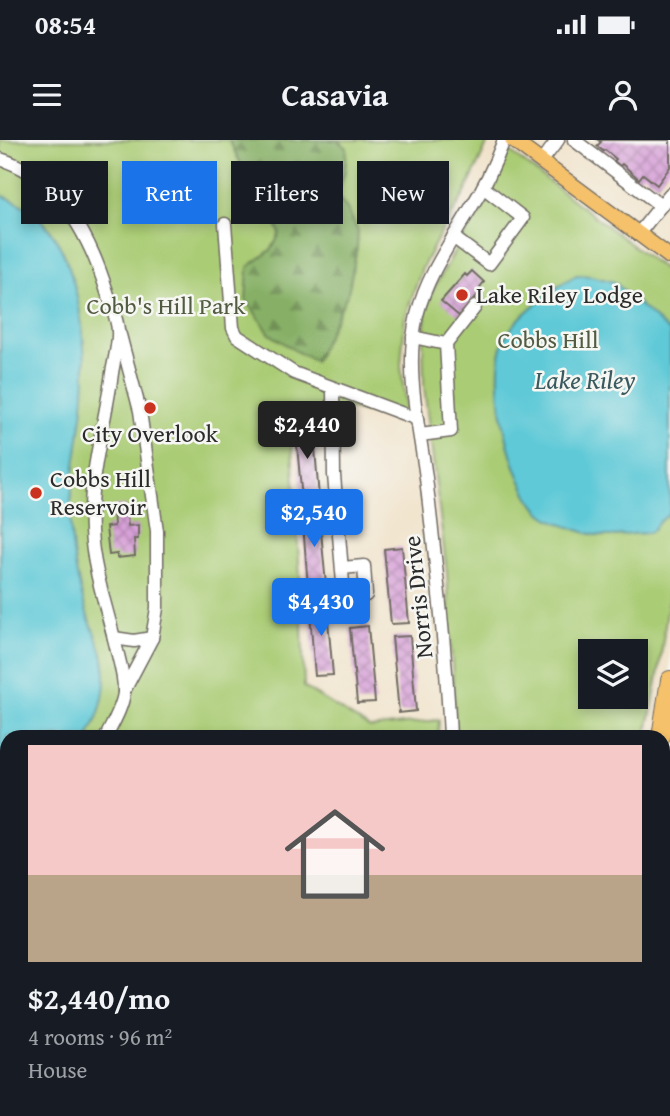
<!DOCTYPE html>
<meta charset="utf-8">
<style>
:root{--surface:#171b24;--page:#242831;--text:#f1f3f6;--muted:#9ea1a6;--accent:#1a73e8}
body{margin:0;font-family:"Gentium Book Plus",serif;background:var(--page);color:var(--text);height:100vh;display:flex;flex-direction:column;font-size:26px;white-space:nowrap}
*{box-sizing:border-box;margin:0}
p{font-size:23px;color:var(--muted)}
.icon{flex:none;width:38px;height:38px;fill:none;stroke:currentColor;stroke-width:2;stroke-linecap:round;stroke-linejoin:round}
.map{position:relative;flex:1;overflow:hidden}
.drawer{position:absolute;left:0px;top:590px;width:670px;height:387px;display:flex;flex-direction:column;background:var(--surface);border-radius:21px 21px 0 0;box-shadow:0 4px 10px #0003}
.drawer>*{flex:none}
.top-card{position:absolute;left:21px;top:21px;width:628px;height:63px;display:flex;gap:14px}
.controls{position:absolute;left:578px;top:499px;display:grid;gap:14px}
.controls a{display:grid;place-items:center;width:70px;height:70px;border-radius:0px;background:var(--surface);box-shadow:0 4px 10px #0003;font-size:35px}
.price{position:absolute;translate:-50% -60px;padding:0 16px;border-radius:7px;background:var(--accent);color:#fff;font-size:23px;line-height:46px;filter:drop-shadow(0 2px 4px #0008)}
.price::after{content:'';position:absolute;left:50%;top:42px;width:21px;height:16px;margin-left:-10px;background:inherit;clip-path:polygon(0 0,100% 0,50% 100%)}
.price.current{background:#222;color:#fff}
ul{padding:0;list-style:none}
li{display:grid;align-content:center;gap:14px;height:371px;padding:0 28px}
li span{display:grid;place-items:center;height:217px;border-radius:0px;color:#555}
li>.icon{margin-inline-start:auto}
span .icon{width:126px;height:126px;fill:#fffc;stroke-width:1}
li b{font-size:30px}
.pill{padding:0 24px;border-radius:0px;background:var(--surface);box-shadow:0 4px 10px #0003;font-size:24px;line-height:63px}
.pill.current{background:var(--accent);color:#fff}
.status{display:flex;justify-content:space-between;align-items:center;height:49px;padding:0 35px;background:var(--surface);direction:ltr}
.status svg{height:19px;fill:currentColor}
header{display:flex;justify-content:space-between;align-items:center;height:91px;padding:0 28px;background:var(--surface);font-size:32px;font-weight:600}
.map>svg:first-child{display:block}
.green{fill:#aacc75;stroke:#6a7c50;stroke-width:2;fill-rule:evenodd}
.forest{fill:url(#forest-firs);stroke:#596e48;stroke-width:2}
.water{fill:#5ec9d7;stroke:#447a81;stroke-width:2}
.building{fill:url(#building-cross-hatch)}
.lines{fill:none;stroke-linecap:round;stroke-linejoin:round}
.minor-casing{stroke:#706b63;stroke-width:15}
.major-casing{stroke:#706b63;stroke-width:17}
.highway-casing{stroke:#706b63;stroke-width:20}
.minor{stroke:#fff;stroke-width:12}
.major{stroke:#f5c16b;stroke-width:14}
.highway{stroke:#f5c16b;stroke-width:18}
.poi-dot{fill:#c8321e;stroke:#f6f6f2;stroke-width:2.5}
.labels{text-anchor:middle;stroke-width:5;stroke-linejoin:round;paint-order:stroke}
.poi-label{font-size:24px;fill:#2b2b2b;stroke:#f6f6f2;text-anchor:start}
.park-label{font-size:24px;fill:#515b41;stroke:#f6f6f2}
.street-label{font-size:24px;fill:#2b2b2b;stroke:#f6f6f2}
.water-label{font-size:26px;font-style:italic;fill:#3a5a5f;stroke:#f6f6f2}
</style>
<div class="status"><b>08:54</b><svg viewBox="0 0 49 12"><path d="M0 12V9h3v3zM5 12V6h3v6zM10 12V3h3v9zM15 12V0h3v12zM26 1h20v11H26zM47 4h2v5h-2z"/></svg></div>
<header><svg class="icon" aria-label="menu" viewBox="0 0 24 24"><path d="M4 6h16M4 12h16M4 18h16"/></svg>Casavia<svg class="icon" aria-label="person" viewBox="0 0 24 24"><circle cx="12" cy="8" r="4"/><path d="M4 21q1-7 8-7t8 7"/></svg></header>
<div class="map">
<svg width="670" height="976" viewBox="0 0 670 976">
<defs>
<pattern id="forest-firs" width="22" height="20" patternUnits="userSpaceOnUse" patternTransform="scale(1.75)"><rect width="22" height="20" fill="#87b066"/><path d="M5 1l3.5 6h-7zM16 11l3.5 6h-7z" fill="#6f8f54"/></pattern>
<pattern id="building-cross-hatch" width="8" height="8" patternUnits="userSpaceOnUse" patternTransform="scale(1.75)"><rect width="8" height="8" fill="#d8a1d8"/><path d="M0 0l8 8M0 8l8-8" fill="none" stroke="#af83af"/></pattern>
</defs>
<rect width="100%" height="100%" fill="#f6f6f2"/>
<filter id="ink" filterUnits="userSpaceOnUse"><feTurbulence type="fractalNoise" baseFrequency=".0143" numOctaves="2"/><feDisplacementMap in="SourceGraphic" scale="14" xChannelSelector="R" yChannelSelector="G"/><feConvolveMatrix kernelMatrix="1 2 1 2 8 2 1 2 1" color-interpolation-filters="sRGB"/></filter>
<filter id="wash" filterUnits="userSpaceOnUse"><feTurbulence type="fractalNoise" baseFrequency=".00686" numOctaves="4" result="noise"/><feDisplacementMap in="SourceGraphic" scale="28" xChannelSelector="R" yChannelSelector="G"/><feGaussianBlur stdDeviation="1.57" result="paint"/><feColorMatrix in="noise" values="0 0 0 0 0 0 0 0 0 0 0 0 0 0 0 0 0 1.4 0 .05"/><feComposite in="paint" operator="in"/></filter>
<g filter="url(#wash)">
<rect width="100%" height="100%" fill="#f1e3cb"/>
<g class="green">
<polygon points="0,0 485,0 488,2 465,53 440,94 422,128 405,178 401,225 407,280 345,268 311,282 290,276 301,453 304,547 370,588 439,580 438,597 7,597 7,970 285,970 286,976 0,976"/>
<path d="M509,11l161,123v315l-11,81 -13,67h-190l-9,-164 -23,-186 -1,-44 3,-31 7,-22 28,-50 19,-26zM590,511h45v45h-45z"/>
<polygon points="504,970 586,970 586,976 507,976"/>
</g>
<polygon class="forest" points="229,0 337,0 347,8 345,31 337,56 348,70 358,91 357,108 348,153 315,221 297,212 270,194 246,160 248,127 272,109 280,93 269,68 250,43"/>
<g class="water">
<path d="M0,55c18,6 35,17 48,32 31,40 40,119 36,168 -3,47 -16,90 -13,137 2,27 7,53 15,78 4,14 11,27 15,40 9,30 2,60 -13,87h-81v53l-7,2z"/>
<path d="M577,135l14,1 23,6 56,50v182l-10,7 -8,10 -5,2c-14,0 -28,4 -43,3 -12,0 -50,-13 -60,-21 -34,-27 -57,-138 -39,-177 10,-21 51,-52 72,-63z"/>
</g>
<g id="blocks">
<g class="building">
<polygon points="598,0 670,0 670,27 657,45 643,34 639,39 622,24 620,26 614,21 616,19 605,10 603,11 597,6 601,2"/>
<polygon points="472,131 484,142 480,147 482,150 459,176 441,161 465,134 467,136"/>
<polygon points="313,283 319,358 302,360 295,284"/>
<polygon points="126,365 128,386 138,385 138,399 134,399 135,416 117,418 117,414 109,415 106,387 114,386 113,366"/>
<polygon points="319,370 326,445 308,447 302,371"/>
<polygon points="402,407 409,483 391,484 384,409"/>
<polygon points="326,459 333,535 315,536 309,461"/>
<polygon points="368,486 375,562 357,563 350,488"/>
<polygon points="410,496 416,571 399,573 392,497"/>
<polygon points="350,970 416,970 417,976 352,976"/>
</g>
</g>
</g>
<g filter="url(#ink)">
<use href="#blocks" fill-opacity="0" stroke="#706b63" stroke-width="2"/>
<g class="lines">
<defs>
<g id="minor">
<polyline points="574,0 661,66"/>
<path d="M0,19c60,18 91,80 108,136 3,11 10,25 10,36 1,13 -4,29 -6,42 -7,53 -24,104 -21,158 2,40 17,80 26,120 3,12 8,29 7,42 -2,15 -11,30 -18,44"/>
<polyline points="541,22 558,0"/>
<polyline points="225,84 233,188 237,196 294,233 417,279"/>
<polyline points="639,93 670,54"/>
<polyline points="453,97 489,124 523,78 483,47"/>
<polyline points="120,195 140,271 157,391 157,468 152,498 124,551"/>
<polyline points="413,197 446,204 451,291 420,295"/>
<polyline points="446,204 475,167"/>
<polyline points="333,248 334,335 344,455 366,455 364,426 342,428"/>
<polyline points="114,498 134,501 152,498"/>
<path d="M450,597c-4,-87 -14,-173 -24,-259 -7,-54 -22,-108 -9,-163 10,-39 32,-70 52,-104 14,-22 26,-47 35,-71"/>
<polyline points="0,673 7,671"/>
<polyline points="346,970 347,976"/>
<polyline points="493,970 496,976"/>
</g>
<polyline id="major" points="512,0 670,117"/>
<g id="highway">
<polyline points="661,597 670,540"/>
<polyline points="663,963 670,901"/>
<polyline points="610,976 611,970"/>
</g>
</defs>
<use href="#minor" class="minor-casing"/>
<use href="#major" class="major-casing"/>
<use href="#highway" class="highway-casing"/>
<use href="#minor" class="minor"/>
<use href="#major" class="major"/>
<use href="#highway" class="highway"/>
</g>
</g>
<g class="poi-dot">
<circle cx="462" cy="155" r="7"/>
<circle cx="150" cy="268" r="7"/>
<circle cx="36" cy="353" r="7"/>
</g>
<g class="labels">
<g class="poi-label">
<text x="476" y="163">Lake Riley Lodge</text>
<text x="150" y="302" text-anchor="middle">City Overlook</text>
<text x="50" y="347">Cobbs Hill<tspan x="50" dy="28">Reservoir</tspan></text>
</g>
<g class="park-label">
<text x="166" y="174">Cobb's Hill Park</text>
<text x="548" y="208">Cobbs Hill</text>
</g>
<g class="street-label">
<text transform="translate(418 457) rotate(-96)" y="8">Norris Drive</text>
</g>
<g class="water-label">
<text x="585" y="249">Lake Riley</text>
</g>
</g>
</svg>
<div class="controls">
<a><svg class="icon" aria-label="layers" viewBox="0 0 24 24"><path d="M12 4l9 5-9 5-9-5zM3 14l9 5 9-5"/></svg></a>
</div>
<b class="price current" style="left:307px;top:321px">$2,440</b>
<b class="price" style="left:314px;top:409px">$2,540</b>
<b class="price" style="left:321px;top:498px">$4,430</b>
<div class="top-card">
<a class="pill">Buy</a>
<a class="pill current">Rent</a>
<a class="pill">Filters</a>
<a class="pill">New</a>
</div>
<section class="drawer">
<ul>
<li><span style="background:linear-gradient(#f6c9c9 60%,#b9a48a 0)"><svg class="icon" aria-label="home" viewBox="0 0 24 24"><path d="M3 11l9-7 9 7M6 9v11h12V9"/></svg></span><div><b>$2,440/mo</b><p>4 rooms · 96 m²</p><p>House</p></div></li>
</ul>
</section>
</div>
